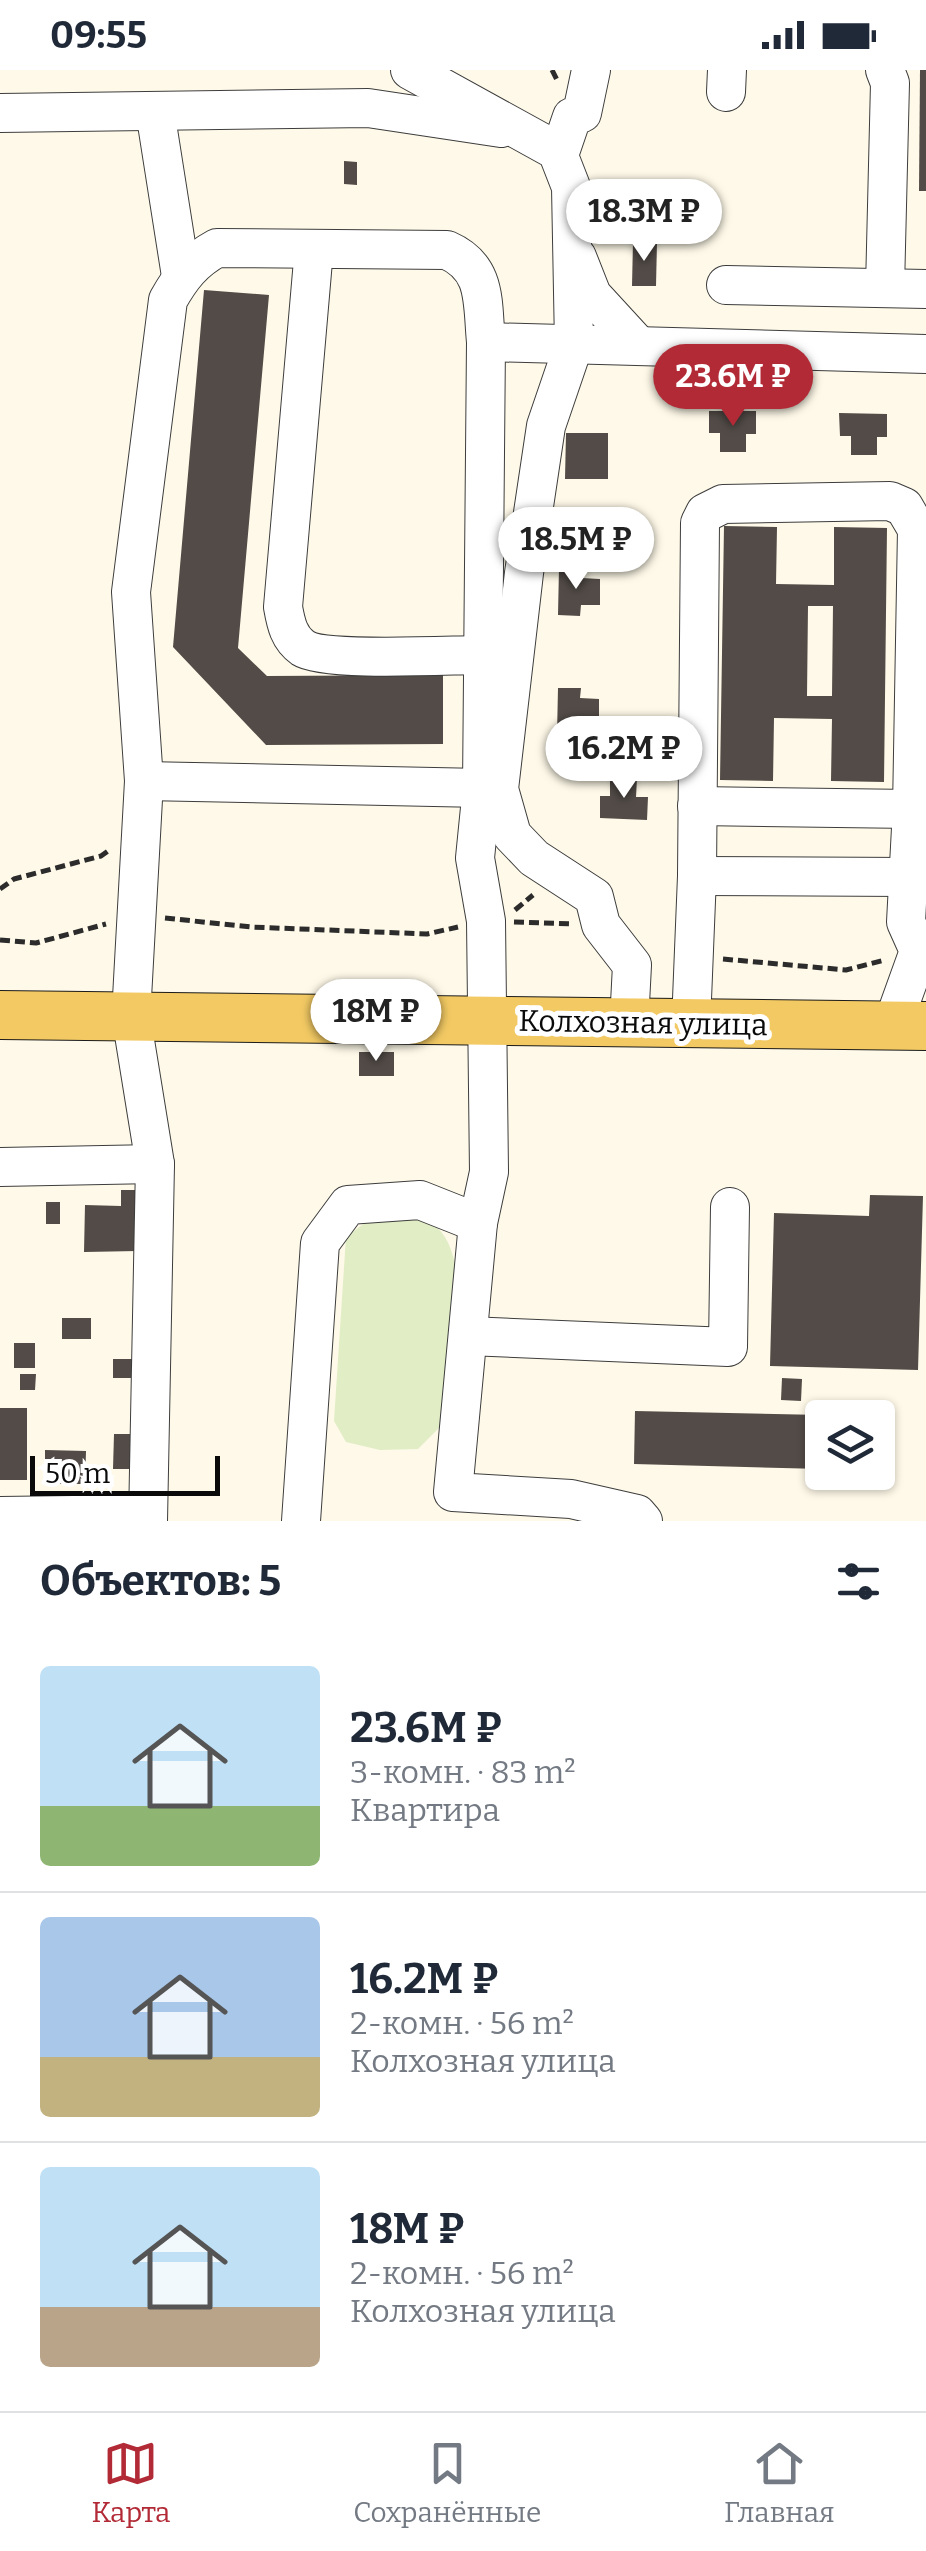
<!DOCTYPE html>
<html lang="ru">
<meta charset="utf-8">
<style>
:root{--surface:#fff;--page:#f2f2f3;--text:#1f2937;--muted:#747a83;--line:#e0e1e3;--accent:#b22a36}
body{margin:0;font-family:Bitter,serif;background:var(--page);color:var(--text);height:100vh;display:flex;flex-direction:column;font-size:38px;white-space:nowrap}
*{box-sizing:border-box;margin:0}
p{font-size:32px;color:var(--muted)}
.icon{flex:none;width:55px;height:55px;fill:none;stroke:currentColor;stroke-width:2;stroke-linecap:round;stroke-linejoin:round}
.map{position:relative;height:1451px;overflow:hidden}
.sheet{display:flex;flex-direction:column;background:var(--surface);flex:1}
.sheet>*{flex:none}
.fabs{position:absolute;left:805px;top:1330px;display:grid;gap:20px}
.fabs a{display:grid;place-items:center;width:90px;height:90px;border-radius:10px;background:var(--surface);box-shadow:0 2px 8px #0004;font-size:50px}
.scale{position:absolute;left:30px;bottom:25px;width:190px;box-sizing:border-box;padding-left:10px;border:5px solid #0a0a0a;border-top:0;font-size:28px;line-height:35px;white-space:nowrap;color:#0a0a0a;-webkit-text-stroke:8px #fff;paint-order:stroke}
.price{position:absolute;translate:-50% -85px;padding:0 22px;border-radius:35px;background:#fff;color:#222;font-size:32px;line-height:65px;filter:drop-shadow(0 2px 5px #0008)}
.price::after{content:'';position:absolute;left:50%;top:60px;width:30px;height:22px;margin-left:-15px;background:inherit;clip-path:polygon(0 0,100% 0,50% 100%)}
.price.active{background:var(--accent);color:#fff}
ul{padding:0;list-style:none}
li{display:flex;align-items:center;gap:30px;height:250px;padding:0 40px}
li+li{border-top:2px solid var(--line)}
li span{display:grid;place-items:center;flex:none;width:280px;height:200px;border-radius:10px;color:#555}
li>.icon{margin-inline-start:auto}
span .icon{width:120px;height:120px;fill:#fffc;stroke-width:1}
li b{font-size:42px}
h2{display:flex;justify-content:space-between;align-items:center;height:120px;padding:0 40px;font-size:42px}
.status{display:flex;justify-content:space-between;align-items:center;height:70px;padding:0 50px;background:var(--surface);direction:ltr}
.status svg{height:28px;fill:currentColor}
.dock{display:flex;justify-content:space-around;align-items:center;height:140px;border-top:2px solid var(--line);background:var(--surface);font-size:28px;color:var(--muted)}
.dock a{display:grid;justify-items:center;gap:5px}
.dock .active{color:var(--accent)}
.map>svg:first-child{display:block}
.pitch{fill:#e1edc5}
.building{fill:#524b47;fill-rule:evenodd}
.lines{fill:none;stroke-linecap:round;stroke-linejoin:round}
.minor-casing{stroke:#3d3d3d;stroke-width:40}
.major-casing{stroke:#1b1b1b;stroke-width:50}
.path{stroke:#2c2c2c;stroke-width:5;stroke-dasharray:10 5;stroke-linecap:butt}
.minor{stroke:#fff;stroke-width:38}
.major{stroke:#f2c963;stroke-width:48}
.labels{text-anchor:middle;stroke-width:10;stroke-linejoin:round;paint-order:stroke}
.street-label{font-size:30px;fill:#0a0a0a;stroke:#fff}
</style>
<div class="status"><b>09:55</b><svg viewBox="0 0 49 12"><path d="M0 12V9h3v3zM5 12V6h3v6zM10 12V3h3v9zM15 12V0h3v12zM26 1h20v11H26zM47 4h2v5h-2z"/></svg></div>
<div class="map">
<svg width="926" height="1451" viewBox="0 0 926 1451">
<rect width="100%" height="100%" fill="#fef9e8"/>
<path class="pitch" d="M418,1145c24,12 31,24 37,49l-14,162 -23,23 -38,1 -34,-8 -12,-21 12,-184 20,-15z"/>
<g class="building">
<polygon points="920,0 926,0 926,121 919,121"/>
<polygon points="344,91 357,92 357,115 344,114"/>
<polygon points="633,172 657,172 656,216 632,216"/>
<polygon points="204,220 269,225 238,578 267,606 443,605 443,674 266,675 173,577"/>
<polygon points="709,341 756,341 756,364 746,364 746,382 720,382 720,363 709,363"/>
<polygon points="839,343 887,344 887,367 877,367 877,385 851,385 851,366 840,366"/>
<polygon points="566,363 608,363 608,409 565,409"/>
<path d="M724,456l53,1 -1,57 58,1v-58l53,1 -3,254 -53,-1 1,-62 -58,-1 -1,63 -53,-1zM808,536h25l-1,90h-25z"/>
<polygon points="559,498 582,498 582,508 600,509 600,535 581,535 580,546 558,545"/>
<polygon points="558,618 581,618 580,628 599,629 599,655 579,654 579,666 557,665"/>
<polygon points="610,707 637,708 636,727 648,727 647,750 600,748 600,726 610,726"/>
<rect x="359" y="982" width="35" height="24"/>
<polygon points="121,1120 137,1120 137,1181 84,1182 85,1135 121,1136"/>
<polygon points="870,1125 923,1126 918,1300 770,1296 774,1143 869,1146"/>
<rect x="46" y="1132" width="14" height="22"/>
<rect x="62" y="1248" width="29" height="21"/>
<rect x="14" y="1273" width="21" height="25"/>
<rect x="113" y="1289" width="22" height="19"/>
<polygon points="20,1304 36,1304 35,1320 20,1320"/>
<polygon points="782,1308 802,1309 801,1331 781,1330"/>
<rect x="0" y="1338" width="27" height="72"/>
<polygon points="635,1341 822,1345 822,1399 634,1394"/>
<polygon points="114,1364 133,1364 132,1399 113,1399"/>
<polygon points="45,1380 86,1381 85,1414 45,1414"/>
</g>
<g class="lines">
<defs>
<g id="minor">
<polyline points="410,0 557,81 571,117 574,274 546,356 524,503 499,719 512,765 534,788 594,827 601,855 632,895 629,953"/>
<polyline points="885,0 890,13 885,218"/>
<polyline points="726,22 727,0"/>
<polyline points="155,41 181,206"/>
<polyline points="0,43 368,38 501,58"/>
<polyline points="559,85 572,47 582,43 591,0"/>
<path d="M314,179l-31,358c3,17 6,31 20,41 21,14 147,7 180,7"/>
<polyline points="577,187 592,225 637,274"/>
<polyline points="726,215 926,219"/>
<polyline points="486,272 926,284"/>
<polyline points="144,711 482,718"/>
<polyline points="697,736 912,739"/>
<polyline points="697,806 908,807"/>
<polyline points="691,954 697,806 700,453 705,443 723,434 890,431 904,437 917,459 912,739 906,852 919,881 892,956"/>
<polyline points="0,1097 155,1094"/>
<polyline points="468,1266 728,1277 730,1137"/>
<polyline points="0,1446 148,1444"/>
<path d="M148,1451l7,-357 -24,-148 13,-235 -13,-189 37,-292c13,-23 25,-39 49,-52l230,2c41,18 35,53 39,92l-4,446 -7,70 11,63 3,251 -11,51 -25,269 118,7 66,15 6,7"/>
<polyline points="301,1451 320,1173 348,1135 420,1130 478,1153"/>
</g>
<polyline id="major" points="0,945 926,956"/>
</defs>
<use href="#minor" class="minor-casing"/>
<use href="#major" class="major-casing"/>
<g class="path">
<polyline points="552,0 558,12"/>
<polyline points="0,819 14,809 101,786 108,781"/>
<polyline points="515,840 533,825"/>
<polyline points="165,848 251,857 427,864 458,857"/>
<polyline points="514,852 573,854"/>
<polyline points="0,870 36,873 106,854"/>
<polyline points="723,889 846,900 885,890"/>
</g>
<use href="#minor" class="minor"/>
<use href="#major" class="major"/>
</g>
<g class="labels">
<g class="street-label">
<text transform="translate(643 953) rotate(1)" y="10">Колхозная улица</text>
</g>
</g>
</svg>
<div class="fabs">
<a><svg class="icon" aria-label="layers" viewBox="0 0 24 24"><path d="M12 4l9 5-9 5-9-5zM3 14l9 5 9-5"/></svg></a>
</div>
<div class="scale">50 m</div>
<b class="price" style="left:644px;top:194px">18.3M ₽</b>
<b class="price active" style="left:733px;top:359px">23.6M ₽</b>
<b class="price" style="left:576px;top:522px">18.5M ₽</b>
<b class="price" style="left:624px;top:731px">16.2M ₽</b>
<b class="price" style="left:376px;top:994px">18M ₽</b>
</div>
<section class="sheet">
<h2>Объектов: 5<svg class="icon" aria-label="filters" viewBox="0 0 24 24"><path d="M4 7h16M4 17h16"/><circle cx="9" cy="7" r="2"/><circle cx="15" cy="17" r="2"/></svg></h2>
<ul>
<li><span style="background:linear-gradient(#bfe0f5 70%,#8fb573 0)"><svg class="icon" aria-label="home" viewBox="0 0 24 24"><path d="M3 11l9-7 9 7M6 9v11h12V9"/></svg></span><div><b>23.6M ₽</b><p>3-комн. · 83 m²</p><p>Квартира</p></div></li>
<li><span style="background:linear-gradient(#a9c7e8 70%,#c2b280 0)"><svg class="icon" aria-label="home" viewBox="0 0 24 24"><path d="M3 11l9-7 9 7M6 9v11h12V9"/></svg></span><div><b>16.2M ₽</b><p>2-комн. · 56 m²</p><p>Колхозная улица</p></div></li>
<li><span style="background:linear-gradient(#bfe0f5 70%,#b9a48a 0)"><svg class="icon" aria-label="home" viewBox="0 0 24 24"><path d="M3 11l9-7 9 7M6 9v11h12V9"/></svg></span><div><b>18M ₽</b><p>2-комн. · 56 m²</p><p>Колхозная улица</p></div></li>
</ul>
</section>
<nav class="dock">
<a class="active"><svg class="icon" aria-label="map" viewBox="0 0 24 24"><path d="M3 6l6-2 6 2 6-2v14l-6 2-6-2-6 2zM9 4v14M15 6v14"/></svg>Карта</a>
<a><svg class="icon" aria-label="saved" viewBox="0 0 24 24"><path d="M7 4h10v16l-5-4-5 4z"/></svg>Сохранённые</a>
<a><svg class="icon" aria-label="home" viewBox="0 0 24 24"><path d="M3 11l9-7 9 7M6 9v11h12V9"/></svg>Главная</a>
</nav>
